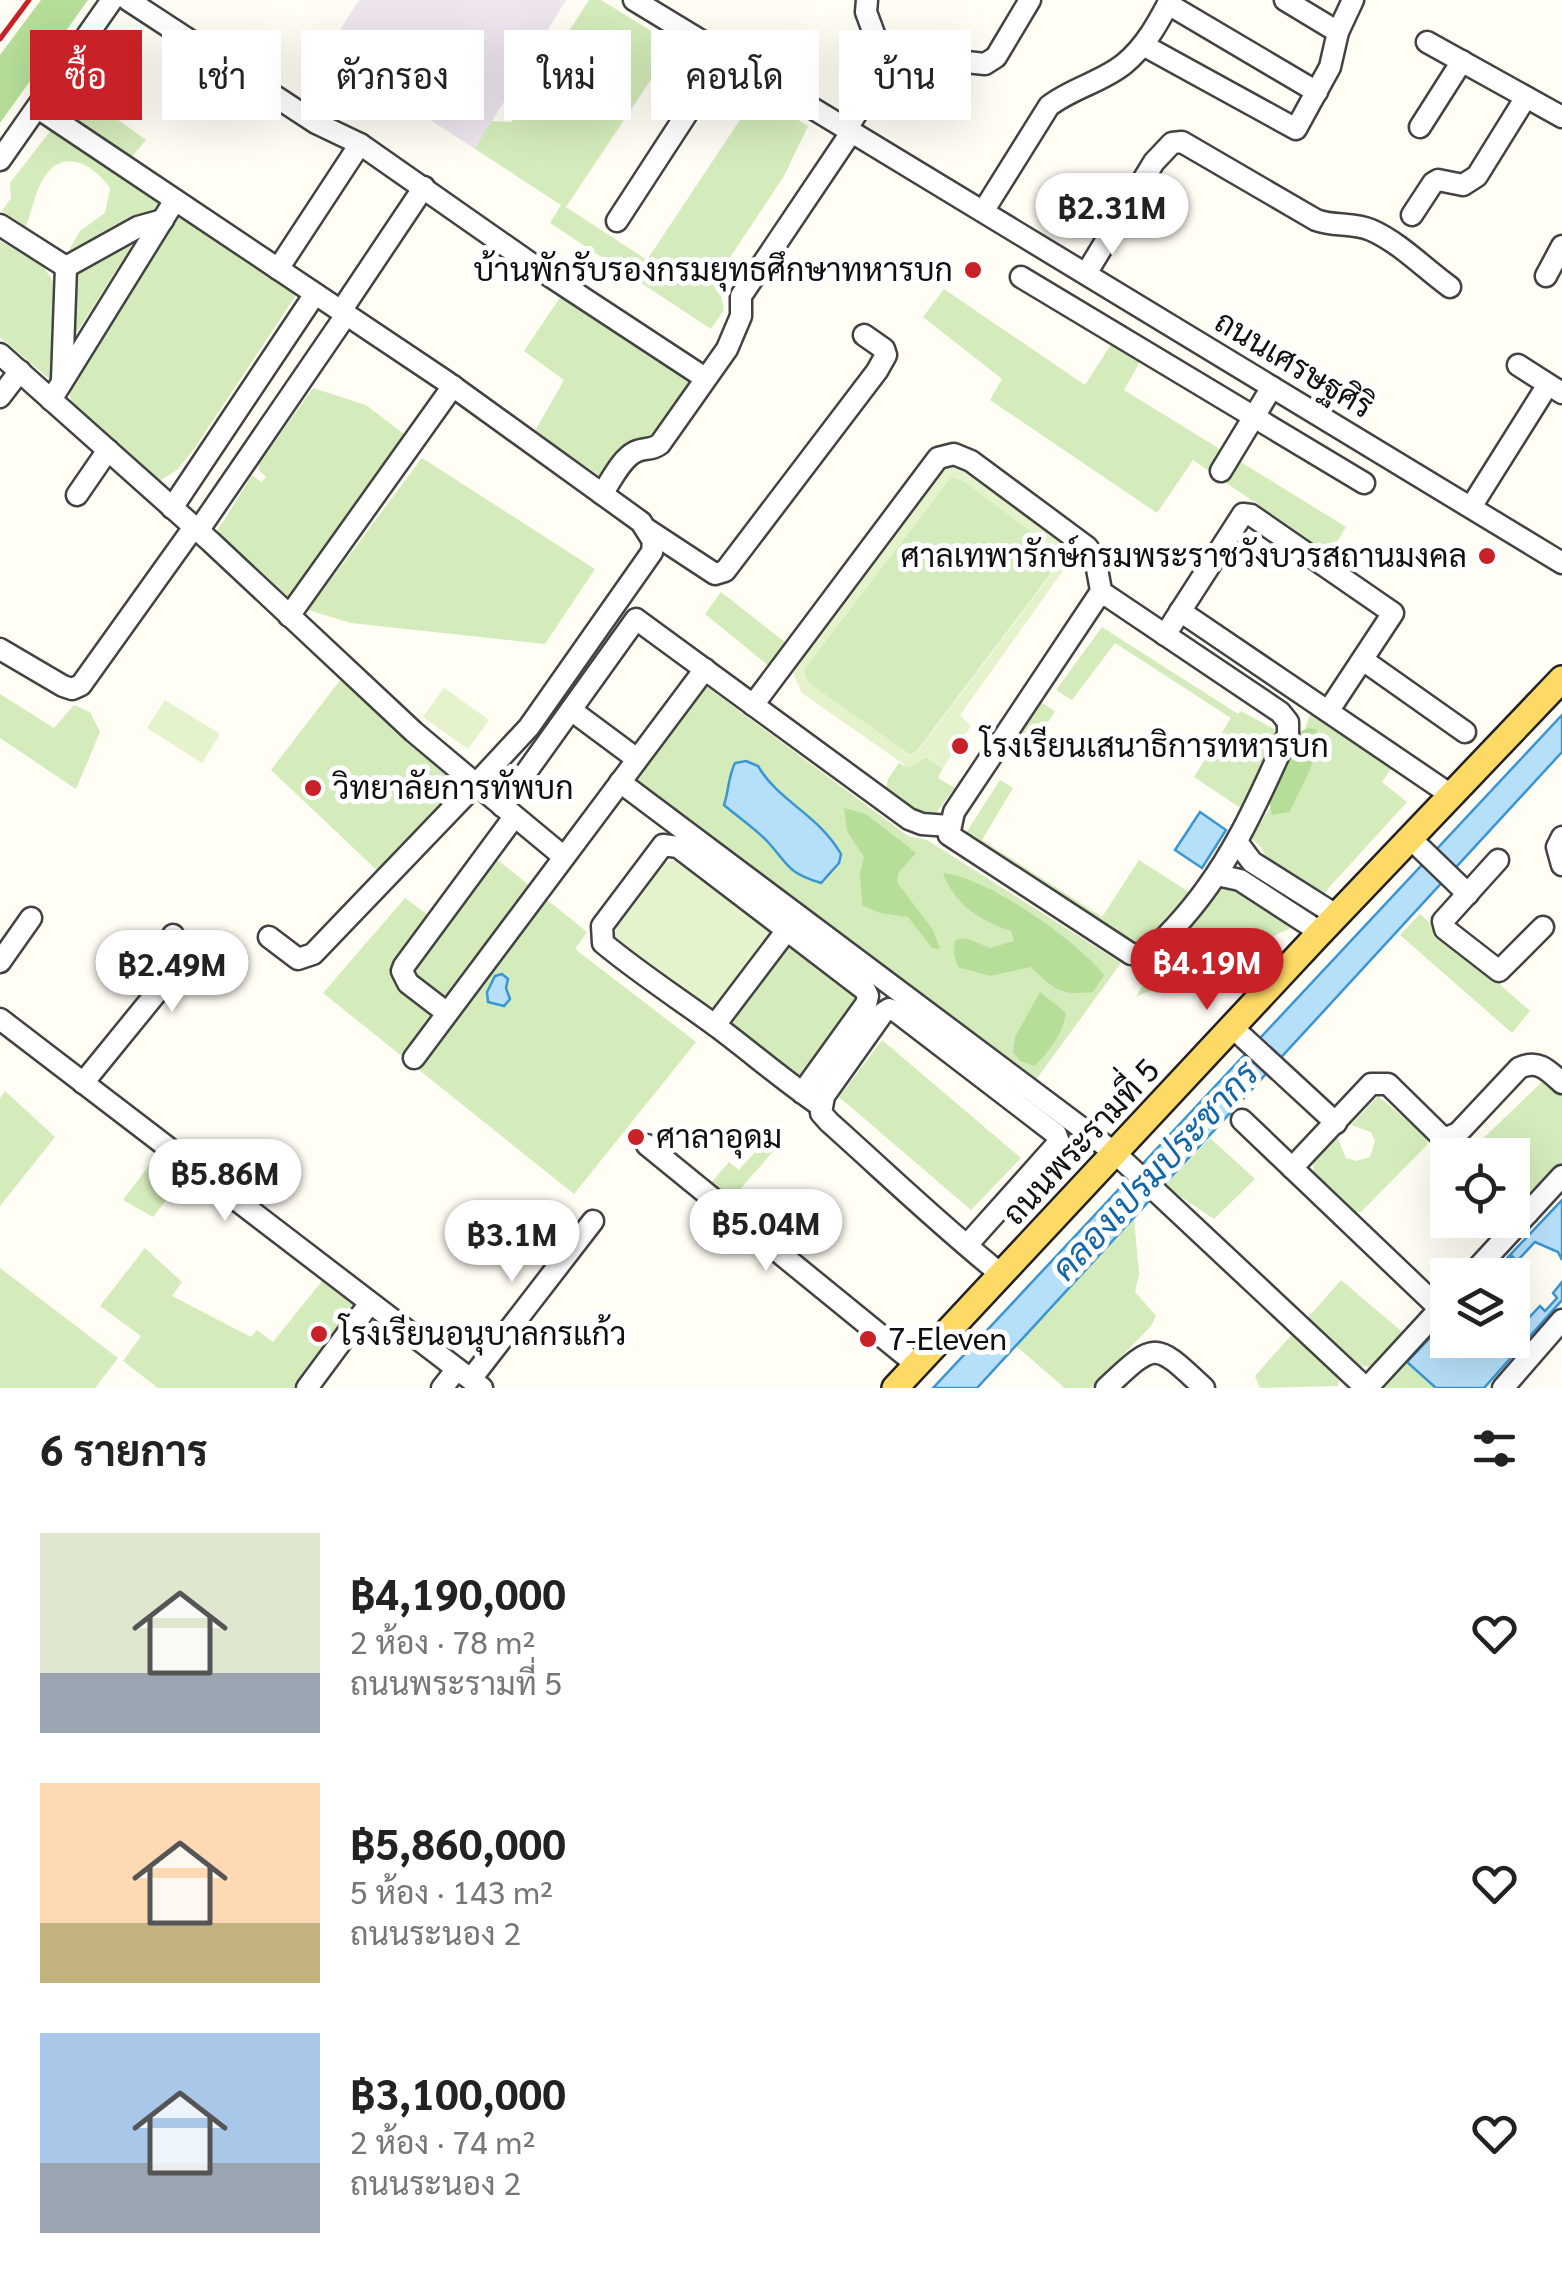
<!DOCTYPE html>
<html lang="th">
<meta charset="utf-8">
<style>
:root{--surface:#fff;--page:#f6f6f6;--text:#222;--muted:#767676;--accent:#c82128}
body{margin:0;font-family:Georgia,Sarabun,serif;background:var(--page);color:var(--text);height:100vh;display:flex;flex-direction:column;font-size:38px;white-space:nowrap}
*{box-sizing:border-box;margin:0}
p{font-size:32px;color:var(--muted)}
.icon{flex:none;width:55px;height:55px;fill:none;stroke:currentColor;stroke-width:2;stroke-linecap:round;stroke-linejoin:round}
.map{position:relative;height:1388px;overflow:hidden}
.details{display:flex;flex-direction:column;background:var(--surface);flex:1}
.details>*{flex:none}
.top-card{position:absolute;left:30px;top:30px;width:1000px;height:90px;display:flex;gap:20px}
.controls{position:absolute;left:1430px;top:1138px;display:grid;gap:20px}
.controls a{display:grid;place-items:center;width:100px;height:100px;border-radius:0px;background:var(--surface);box-shadow:0 10px 40px #0002;font-size:50px}
.price{position:absolute;translate:-50% -85px;padding:0 22px;border-radius:35px;background:#fff;color:#222;font-size:32px;line-height:65px;filter:drop-shadow(0 2px 5px #0008)}
.price::after{content:'';position:absolute;left:50%;top:60px;width:30px;height:22px;margin-left:-15px;background:inherit;clip-path:polygon(0 0,100% 0,50% 100%)}
.price.selected{background:var(--accent);color:#fff}
ul{padding:0;list-style:none}
li{display:flex;align-items:center;gap:30px;height:250px;padding:0 40px}
li span{display:grid;place-items:center;flex:none;width:280px;height:200px;border-radius:0px;color:#555}
li>.icon{margin-inline-start:auto}
span .icon{width:120px;height:120px;fill:#fffc;stroke-width:1}
li b{font-size:42px}
h2{display:flex;justify-content:space-between;align-items:center;height:120px;padding:0 40px;font-size:42px}
.tag{padding:0 35px;border-radius:0px;background:var(--surface);box-shadow:0 10px 40px #0002;font-size:35px;line-height:90px}
.tag.selected{background:var(--accent);color:#fff}
.map>svg:first-child{display:block}
.industrial{fill:#eee5ef}
.green{fill:#d4ecbb}
.forest{fill:#b7de99}
.pitch{fill:#e5f3cd;fill-rule:evenodd}
.water{fill:#b6dff9;stroke:#3a95d3;stroke-width:2.5}
.lines{fill:none;stroke-linecap:round;stroke-linejoin:round}
.minor-casing{stroke:#434343;stroke-width:25}
.major-casing{stroke:#212121;stroke-width:30}
.minor{stroke:#fff;stroke-width:20}
.major{stroke:#fdda66;stroke-width:25}
.rail{stroke:#c82128;stroke-width:5}
.poi-dot{fill:#c82128;stroke:#fff;stroke-width:4}
.labels{text-anchor:middle;stroke-width:10;stroke-linejoin:round;paint-order:stroke}
.poi-label{font-size:32px;fill:#101010;stroke:#fff;text-anchor:start}
.street-label{font-size:32px;fill:#101010;stroke:#fff}
.water-label{font-size:35px;font-style:italic;fill:#1366a9;stroke:#fff}
</style>
<div class="map">
<svg width="1562" height="1388" viewBox="0 0 1562 1388">
<rect width="100%" height="100%" fill="#fffdf4"/>
<polygon class="industrial" points="359,0 566,0 475,149 326,52"/>
<g class="green">
<polygon points="589,0 601,0 674,45 566,207 647,260 757,94 808,126 784,176 717,277 724,310 711,329 550,223 561,205 475,149 491,121 511,122"/>
<polygon points="89,99 146,140 130,159 74,121"/>
<path d="M52,129l110,72 3,7 -90,47 -6,-5 11,-19 25,-18 5,-25c-13,-19 -41,-40 -62,-16 -12,14 -16,38 -22,55l-24,-16 9,-13 -1,-15z"/>
<polygon points="182,215 298,292 194,449 177,470 154,484 73,406 68,390 175,217"/>
<polygon points="129,239 131,247 72,340 71,280 82,266"/>
<polygon points="0,241 43,266 59,291 53,382 0,337"/>
<polygon points="944,289 1085,385 1115,338 1144,355 1124,390 1346,527 1330,554 1193,460 1157,513 990,400 1002,379 923,317"/>
<path d="M563,293l131,86 -40,62c-27,-4 -37,16 -51,37l-68,-47 29,-51 -40,-29z"/>
<polygon points="313,388 366,405 405,435 290,603 216,533 252,475 261,482 266,477 259,470 259,464"/>
<polygon points="422,458 595,569 545,644 351,623 308,610"/>
<polygon points="951,477 962,480 1042,539 1059,558 1055,568 917,751 910,755 807,682 804,669"/>
<polygon points="721,592 786,643 770,667 705,614"/>
<polygon points="1102,627 1238,714 1241,711 1274,729 1276,736 1242,809 1194,777 1231,718 1115,643 1072,700 1056,690"/>
<polygon points="341,679 457,784 382,875 271,770"/>
<polygon points="703,684 908,836 927,840 1121,963 1035,1081 634,786 632,777"/>
<polygon points="0,694 54,728 74,705 90,712 100,732 76,789 0,738"/>
<polygon points="1039,701 1055,711 1025,757 1008,746"/>
<polygon points="1311,713 1392,767 1382,782 1407,802 1324,893 1266,857 1261,847 1251,838 1281,790"/>
<polygon points="926,757 943,768 938,778 955,788 936,813 916,810 886,790 888,779 899,763 904,766"/>
<polygon points="1000,780 1013,788 982,840 1102,917 1139,860 1189,892 1143,944 1131,945 964,836"/>
<polygon points="484,849 587,932 575,949 696,1042 574,1194 323,993 405,898 432,918"/>
<path d="M1218,888l24,5 49,35 -155,69c23,-40 58,-70 82,-109z"/>
<polygon points="1420,914 1530,1011 1512,1033 1400,935"/>
<polygon points="789,942 861,999 807,1076 799,1079 728,1022"/>
<polygon points="882,1040 1021,1158 971,1210 839,1097"/>
<polygon points="1545,1079 1562,1094 1562,1164 1524,1204 1513,1193 1512,1155 1474,1155 1470,1151"/>
<polygon points="5,1091 55,1137 0,1206 0,1098"/>
<polygon points="1378,1096 1428,1138 1427,1145 1361,1212 1356,1212 1314,1172 1313,1161 1335,1138 1338,1139 1346,1158 1356,1161 1370,1157 1375,1141 1371,1132 1351,1125"/>
<polygon points="1210,1138 1255,1179 1214,1219 1165,1186"/>
<polygon points="765,1141 775,1149 730,1201 710,1184 729,1162 739,1170"/>
<polygon points="157,1155 185,1176 153,1217 123,1200"/>
<polygon points="1134,1218 1139,1274 1135,1292 1156,1316 1151,1326 1091,1388 1065,1388 1016,1346"/>
<polygon points="145,1248 182,1282 172,1296 251,1337 257,1330 273,1342 322,1281 370,1317 317,1388 158,1388 123,1361 141,1336 100,1306"/>
<polygon points="0,1268 118,1358 95,1388 0,1388"/>
<polygon points="1341,1280 1407,1336 1372,1367 1360,1366 1305,1321"/>
<polygon points="1294,1332 1339,1374 1338,1386 1260,1388 1255,1376"/>
<polygon points="1407,1362 1436,1388 1383,1388 1388,1376"/>
</g>
<g class="forest">
<polygon points="41,0 88,0 0,123 0,55"/>
<path d="M1308,728l8,1c8,22 -17,61 -26,83l-18,3 -3,-13 30,-70z"/>
<polygon points="844,808 866,814 916,853 899,872 897,882 933,930 940,949 932,948 908,917 880,913 862,905 860,873 864,857 847,831"/>
<path d="M943,873c44,4 133,67 161,102l-11,17c-32,4 -40,-3 -62,-25l-41,9 -32,-9 -4,-12 1,-15 11,-2 24,10 24,-7 -3,-10c-31,-10 -57,-27 -68,-58z"/>
<path d="M1040,992l26,21c-3,21 -17,38 -31,53l-15,-5 -7,-9 2,-15z"/>
</g>
<g class="pitch">
<path d="M947,466h11l9,4 98,72 5,19 -110,154 11,11 -28,42 -16,-11 -18,11 -107,-75 -9,-20 3,-10 142,-193zM951,477l11,3 79,59 18,19 -4,11 -137,182 -7,4 -104,-73 -3,-13z"/>
<polygon points="444,688 489,720 468,749 423,717"/>
<polygon points="165,700 220,734 202,763 147,728"/>
<polygon points="678,860 770,928 770,940 718,1010 705,1011 613,942 612,929 662,863"/>
</g>
<g class="water">
<polygon points="1562,715 1562,752 977,1388 933,1388"/>
<path d="M746,761l12,5c21,36 60,48 83,88l-2,9 -18,20c-35,-11 -32,-18 -54,-42 -13,-13 -29,-24 -43,-36 5,-15 4,-28 11,-42z"/>
<polygon points="1200,812 1226,830 1202,868 1175,850"/>
<polygon points="502,974 508,979 506,988 510,999 504,1006 488,1002 487,992 495,976"/>
<polygon points="1562,1200 1562,1260 1558,1252 1535,1242 1517,1261 1512,1256 1500,1269 1505,1275 1491,1275"/>
<polygon points="1562,1282 1562,1300 1484,1388 1436,1388 1407,1362 1447,1320 1448,1340 1512,1340 1513,1321 1522,1325 1540,1306 1545,1311 1557,1298 1553,1293"/>
</g>
<g class="lines">
<defs>
<g id="minor">
<polyline points="128,0 316,123 360,144 533,265 705,378"/>
<polyline points="634,0 1562,563"/>
<polyline points="867,0 866,12 879,47"/>
<polyline points="1285,0 1338,32"/>
<polyline points="1168,4 1317,92"/>
<polyline points="1427,42 1562,117"/>
<circle cx="888" cy="64" r="19"/>
<polyline points="1143,45 1296,129 1330,67 1338,32 1353,0"/>
<polyline points="908,63 928,58 985,64 996,57 1030,0"/>
<polyline points="1420,127 1462,61"/>
<polyline points="847,128 878,80"/>
<polyline points="0,160 112,0"/>
<path d="M984,210l65,-104c23,-18 53,-24 75,-42 21,-17 34,-41 46,-64"/>
<polyline points="1412,215 1433,183 1438,180 1463,185 1477,176 1526,97"/>
<polyline points="617,221 725,55"/>
<polyline points="0,225 66,267"/>
<polyline points="66,267 138,227 163,220"/>
<polyline points="278,269 360,144"/>
<path d="M1087,272l67,-110 18,-19 10,-1 134,78c18,7 36,2 55,10 28,12 54,39 79,57"/>
<polyline points="1546,276 1562,246"/>
<polyline points="1021,277 1364,483"/>
<polyline points="341,311 424,187"/>
<polyline points="0,354 211,542 414,732 476,784 529,727 652,552 653,541 641,522 447,382 38,108"/>
<polyline points="1518,365 1562,393"/>
<polyline points="62,380 66,267"/>
<polyline points="0,397 20,371"/>
<polyline points="51,400 175,200"/>
<polyline points="1221,471 1272,387"/>
<path d="M602,494c9,-13 19,-35 33,-42 10,-5 16,-1 25,-8l67,-95 14,-33v-20l111,-165"/>
<polyline points="77,495 108,450"/>
<polyline points="1471,507 1542,394"/>
<polyline points="172,508 315,294"/>
<polyline points="648,530 715,574 725,571 877,371 886,355 884,349 864,335"/>
<polyline points="198,531 346,315"/>
<path d="M1106,595l174,117 8,10v12c-31,70 -61,138 -114,194 -13,13 -23,29 -43,26l-182,-119 5,-23 144,-216z"/>
<polyline points="1180,611 1451,795"/>
<polyline points="289,616 453,386"/>
<polyline points="1165,635 1243,514 1251,515 1393,613 1329,710"/>
<polyline points="0,649 63,686 72,689 81,685 194,527"/>
<polyline points="1363,660 1465,732"/>
<polyline points="753,705 938,458 954,454 971,461 1087,547 1095,558 1102,596"/>
<polyline points="571,710 637,759"/>
<polyline points="620,782 1115,1153 1366,1388"/>
<polyline points="502,806 636,619 909,819 922,824 949,826"/>
<polyline points="1562,837 1557,847 1562,865"/>
<polyline points="1410,838 1468,894"/>
<polyline points="1237,842 1252,862 1336,915"/>
<polyline points="1498,860 1443,921 1445,929 1499,971 1543,927"/>
<polyline points="1217,875 1240,880 1320,932"/>
<polyline points="269,937 298,959 313,954 476,784 564,857"/>
<polyline points="0,962 31,918"/>
<polyline points="447,1013 408,983 402,971 404,966 514,817"/>
<polyline points="0,1019 482,1388"/>
<polyline points="715,1025 787,930"/>
<polyline points="1232,1027 1336,1123"/>
<polyline points="414,1058 705,669"/>
<polyline points="83,1083 184,959 173,935"/>
<path d="M802,1093l64,-89 2,-8 -3,-6 -187,-143 -15,-2 -61,81 1,17c36,30 75,55 113,83 35,26 68,55 105,80"/>
<polyline points="1242,1120 1440,1309"/>
<polyline points="647,1145 917,1365"/>
<path d="M1292,1168l79,-84h17l56,55 14,-6 61,-65c19,-9 29,2 43,15"/>
<polyline points="1512,1199 1528,1213"/>
<path d="M967,1245l92,-103 -3,-8 -159,-122 -8,-3 -6,4 -59,83 -3,17 8,9c57,51 113,105 173,153"/>
<polyline points="1471,1275 1562,1176"/>
<polyline points="471,1379 593,1221"/>
<polyline points="307,1388 370,1303"/>
<polyline points="442,1388 457,1369"/>
<path d="M1106,1388c50,-47 48,-47 98,0"/>
<polyline points="1367,1388 1447,1301"/>
<polyline points="1503,1388 1562,1320"/>
</g>
<polyline id="major" points="895,1388 1317,936 1562,679"/>
</defs>
<use href="#minor" class="minor-casing"/>
<use href="#major" class="major-casing"/>
<use href="#minor" class="minor"/>
<use href="#major" class="major"/>
<polyline class="rail" points="0,39 29,0"/>
</g>
<g class="poi-dot">
<circle cx="973" cy="270" r="10"/>
<circle cx="1487" cy="556" r="10"/>
<circle cx="960" cy="746" r="10"/>
<circle cx="313" cy="788" r="10"/>
<circle cx="636" cy="1137" r="10"/>
<circle cx="319" cy="1334" r="10"/>
<circle cx="868" cy="1339" r="10"/>
</g>
<g class="labels">
<g class="poi-label">
<text x="953" y="281" text-anchor="end">บ้านพักรับรองกรมยุทธศึกษาทหารบก</text>
<text x="1467" y="567" text-anchor="end">ศาลเทพารักษ์กรมพระราชวังบวรสถานมงคล</text>
<text x="980" y="757">โรงเรียนเสนาธิการทหารบก</text>
<text x="333" y="799">วิทยาลัยการทัพบก</text>
<text x="656" y="1148">ศาลาอุดม</text>
<text x="339" y="1345">โรงเรียนอนุบาลกรแก้ว</text>
<text x="888" y="1350">7-Eleven</text>
</g>
<g class="street-label">
<text transform="translate(1294 364) rotate(31)" y="11">ถนนเศรษฐศิริ</text>
<text transform="translate(1081 1142) rotate(-47)" y="11">ถนนพระรามที่ 5</text>
</g>
<g class="water-label">
<text transform="translate(1155 1171) rotate(-47)" y="12">คลองเปรมประชากร</text>
</g>
</g>
</svg>
<div class="controls">
<a><svg class="icon" aria-label="locate" viewBox="0 0 24 24"><circle cx="12" cy="12" r="6"/><path d="M12 2v4M12 18v4M2 12h4M18 12h4"/></svg></a>
<a><svg class="icon" aria-label="layers" viewBox="0 0 24 24"><path d="M12 4l9 5-9 5-9-5zM3 14l9 5 9-5"/></svg></a>
</div>
<b class="price" style="left:1112px;top:258px">฿2.31M</b>
<b class="price selected" style="left:1207px;top:1013px">฿4.19M</b>
<b class="price" style="left:172px;top:1015px">฿2.49M</b>
<b class="price" style="left:225px;top:1224px">฿5.86M</b>
<b class="price" style="left:766px;top:1274px">฿5.04M</b>
<b class="price" style="left:512px;top:1285px">฿3.1M</b>
<div class="top-card">
<a class="tag selected">ซื้อ</a>
<a class="tag">เช่า</a>
<a class="tag">ตัวกรอง</a>
<a class="tag">ใหม่</a>
<a class="tag">คอนโด</a>
<a class="tag">บ้าน</a>
</div>
</div>
<section class="details">
<h2>6 รายการ<svg class="icon" aria-label="filters" viewBox="0 0 24 24"><path d="M4 7h16M4 17h16"/><circle cx="9" cy="7" r="2"/><circle cx="15" cy="17" r="2"/></svg></h2>
<ul>
<li><span style="background:linear-gradient(#dfe7d0 70%,#9aa5b1 0)"><svg class="icon" aria-label="home" viewBox="0 0 24 24"><path d="M3 11l9-7 9 7M6 9v11h12V9"/></svg></span><div><b>฿4,190,000</b><p>2 ห้อง · 78 m²</p><p>ถนนพระรามที่ 5</p></div><svg class="icon" aria-label="heart" viewBox="0 0 24 24"><path d="M12 20l-8-8c-3-5 5-10 8-4 3-6 11-1 8 4z"/></svg></li>
<li><span style="background:linear-gradient(#ffd9b3 70%,#c2b280 0)"><svg class="icon" aria-label="home" viewBox="0 0 24 24"><path d="M3 11l9-7 9 7M6 9v11h12V9"/></svg></span><div><b>฿5,860,000</b><p>5 ห้อง · 143 m²</p><p>ถนนระนอง 2</p></div><svg class="icon" aria-label="heart" viewBox="0 0 24 24"><path d="M12 20l-8-8c-3-5 5-10 8-4 3-6 11-1 8 4z"/></svg></li>
<li><span style="background:linear-gradient(#a9c7e8 65%,#9aa5b1 0)"><svg class="icon" aria-label="home" viewBox="0 0 24 24"><path d="M3 11l9-7 9 7M6 9v11h12V9"/></svg></span><div><b>฿3,100,000</b><p>2 ห้อง · 74 m²</p><p>ถนนระนอง 2</p></div><svg class="icon" aria-label="heart" viewBox="0 0 24 24"><path d="M12 20l-8-8c-3-5 5-10 8-4 3-6 11-1 8 4z"/></svg></li>
</ul>
</section>
